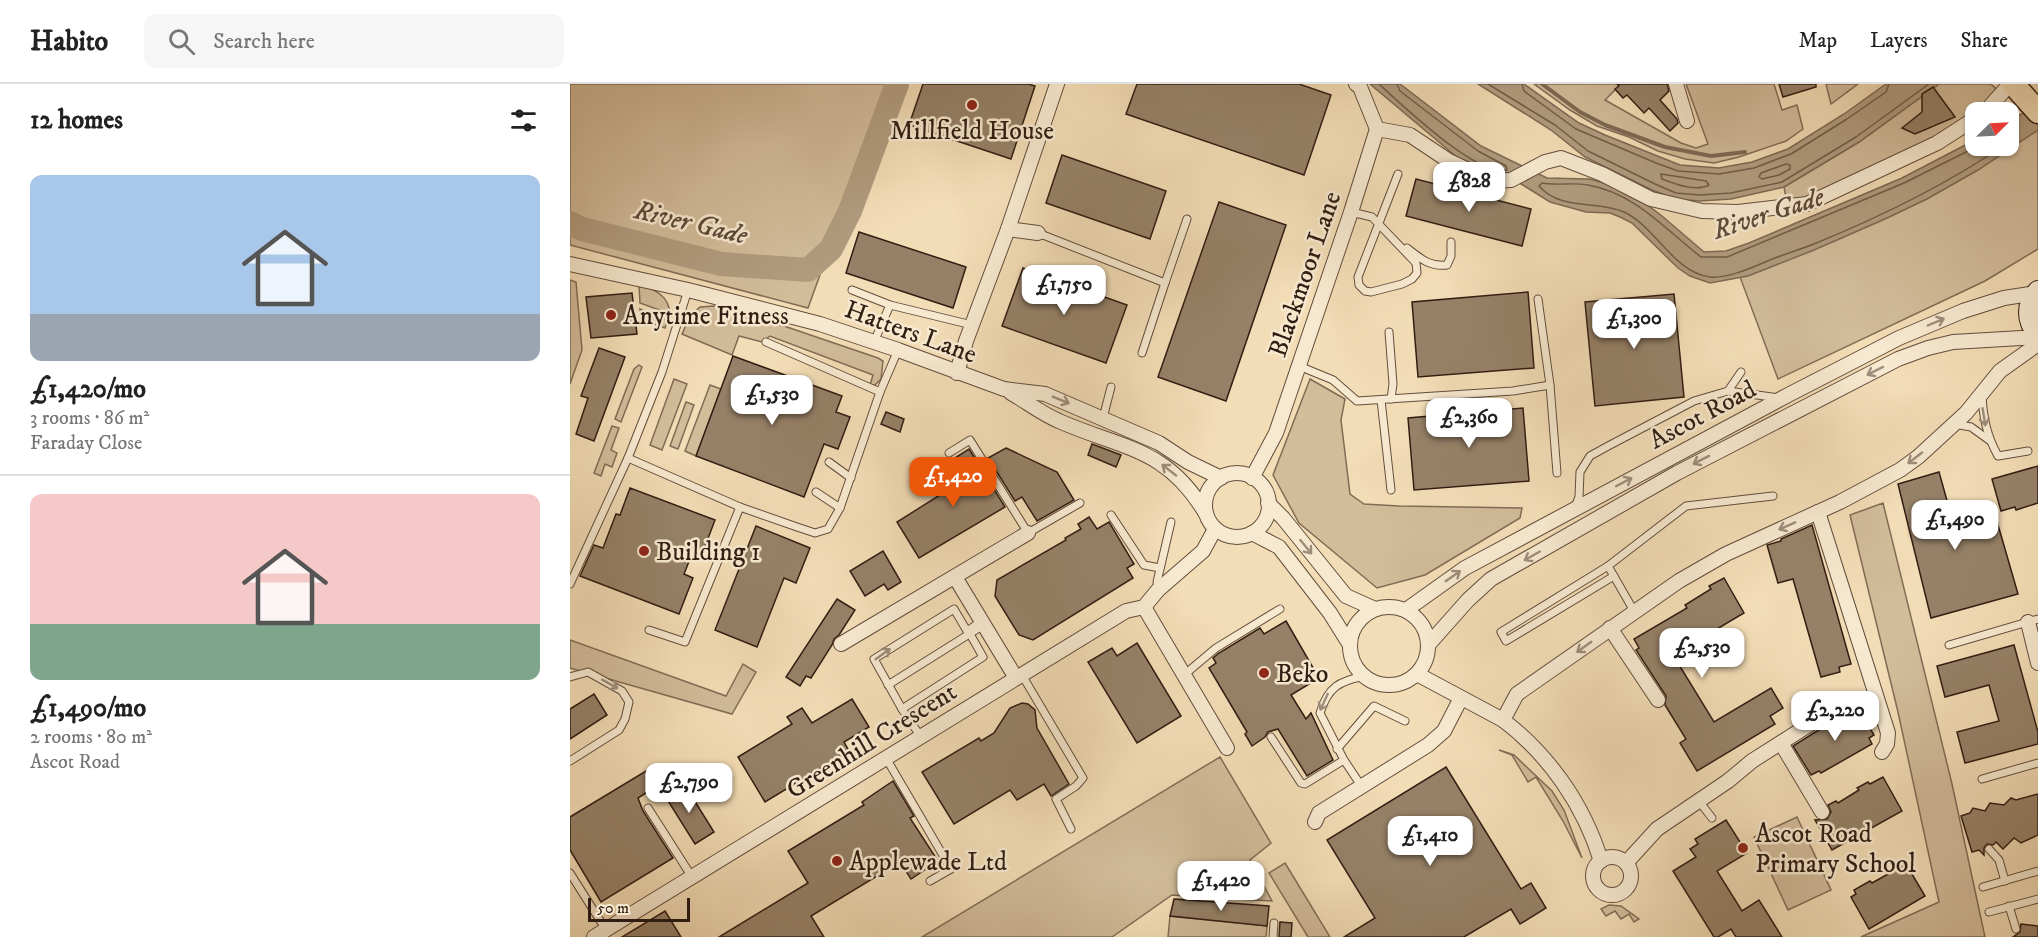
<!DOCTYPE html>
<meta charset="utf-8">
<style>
:root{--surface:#fff;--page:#f6f6f6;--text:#222;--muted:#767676;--line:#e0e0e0;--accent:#ea580c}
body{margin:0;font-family:"IM FELL DW Pica",serif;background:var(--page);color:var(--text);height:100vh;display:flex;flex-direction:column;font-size:22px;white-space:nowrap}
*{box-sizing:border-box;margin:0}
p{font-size:20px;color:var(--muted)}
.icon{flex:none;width:33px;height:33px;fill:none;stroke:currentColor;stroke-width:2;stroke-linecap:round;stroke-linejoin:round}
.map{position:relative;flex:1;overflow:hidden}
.side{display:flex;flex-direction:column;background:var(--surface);width:570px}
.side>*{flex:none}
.needle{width:39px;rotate:66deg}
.buttons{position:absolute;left:1395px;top:18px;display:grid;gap:12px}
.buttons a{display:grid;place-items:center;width:54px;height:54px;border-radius:12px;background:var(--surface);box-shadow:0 2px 4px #0004;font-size:30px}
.scale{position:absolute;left:18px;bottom:15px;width:102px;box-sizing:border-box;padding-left:6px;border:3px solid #321d13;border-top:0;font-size:16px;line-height:21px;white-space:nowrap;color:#321d13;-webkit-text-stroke:4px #f7e9d0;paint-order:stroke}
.price{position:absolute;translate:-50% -51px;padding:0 14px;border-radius:12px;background:#fff;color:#222;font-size:20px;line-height:39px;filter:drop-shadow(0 2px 3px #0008)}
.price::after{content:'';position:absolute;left:50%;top:36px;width:18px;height:14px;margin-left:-9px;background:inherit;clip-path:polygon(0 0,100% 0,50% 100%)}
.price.current{background:var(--accent);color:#fff}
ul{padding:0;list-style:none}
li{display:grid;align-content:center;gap:12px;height:318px;padding:0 30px}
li+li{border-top:2px solid var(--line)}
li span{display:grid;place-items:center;height:186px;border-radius:12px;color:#555}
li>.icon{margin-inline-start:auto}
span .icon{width:108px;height:108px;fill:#fffc;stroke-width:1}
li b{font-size:26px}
h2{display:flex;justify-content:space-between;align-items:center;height:72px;padding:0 30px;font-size:26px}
header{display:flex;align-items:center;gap:36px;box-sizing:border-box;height:84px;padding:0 30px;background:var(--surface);border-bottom:2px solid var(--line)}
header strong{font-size:28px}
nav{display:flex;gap:33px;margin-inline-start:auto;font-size:21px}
.search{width:420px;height:54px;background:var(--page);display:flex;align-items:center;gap:15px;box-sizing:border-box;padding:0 21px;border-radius:12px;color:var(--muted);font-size:22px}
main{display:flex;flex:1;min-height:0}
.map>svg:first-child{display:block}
.green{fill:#d2bc9a;stroke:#826c56;stroke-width:1.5}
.water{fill:#b19c7f;stroke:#7e6954;stroke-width:1.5}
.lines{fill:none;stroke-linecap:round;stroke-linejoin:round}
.shore{stroke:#725c49;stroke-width:1.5}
.stream{stroke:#7e6954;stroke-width:4}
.river{stroke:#b19c7f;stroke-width:24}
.building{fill:#968168;stroke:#321d13;stroke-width:1.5}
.lane-casing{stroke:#624d3c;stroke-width:9}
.street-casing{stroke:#624d3c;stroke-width:16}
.secondary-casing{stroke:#321d13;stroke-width:22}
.primary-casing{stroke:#321d13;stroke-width:25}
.lane{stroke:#f7e9d0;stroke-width:7}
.street{stroke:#f7e9d0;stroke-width:14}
.secondary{stroke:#f7e9d0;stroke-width:20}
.primary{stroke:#f3ddb6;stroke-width:22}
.oneway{stroke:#9e8d7b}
.poi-dot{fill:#8f2418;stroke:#f7e9d0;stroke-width:2}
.labels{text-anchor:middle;stroke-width:5;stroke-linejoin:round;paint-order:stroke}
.poi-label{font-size:26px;fill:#321d13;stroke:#f7e9d0;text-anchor:start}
.street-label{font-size:26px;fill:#321d13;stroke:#f7e9d0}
.water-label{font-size:27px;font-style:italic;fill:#5e4939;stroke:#f7e9d0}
</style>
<header>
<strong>Habito</strong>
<div class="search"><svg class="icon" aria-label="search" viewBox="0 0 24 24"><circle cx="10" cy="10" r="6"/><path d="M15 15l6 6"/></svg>Search here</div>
<nav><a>Map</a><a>Layers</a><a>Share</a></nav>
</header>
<main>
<section class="side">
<h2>12 homes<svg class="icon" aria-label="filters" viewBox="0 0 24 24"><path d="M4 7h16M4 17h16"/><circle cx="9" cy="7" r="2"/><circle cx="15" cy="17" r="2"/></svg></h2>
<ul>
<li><span style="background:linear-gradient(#a9c7e8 75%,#9aa5b1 0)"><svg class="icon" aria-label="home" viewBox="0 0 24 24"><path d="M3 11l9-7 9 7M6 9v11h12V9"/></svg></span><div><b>£1,420/mo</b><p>3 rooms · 86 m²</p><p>Faraday Close</p></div></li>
<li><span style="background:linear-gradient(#f6c9c9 70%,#7fa58c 0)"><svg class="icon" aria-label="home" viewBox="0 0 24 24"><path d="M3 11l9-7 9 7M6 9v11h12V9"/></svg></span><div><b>£1,490/mo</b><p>2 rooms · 80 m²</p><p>Ascot Road</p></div></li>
</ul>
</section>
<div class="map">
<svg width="1468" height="853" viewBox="0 0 1468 853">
<rect width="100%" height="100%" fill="#f3ddb6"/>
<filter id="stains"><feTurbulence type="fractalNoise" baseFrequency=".00333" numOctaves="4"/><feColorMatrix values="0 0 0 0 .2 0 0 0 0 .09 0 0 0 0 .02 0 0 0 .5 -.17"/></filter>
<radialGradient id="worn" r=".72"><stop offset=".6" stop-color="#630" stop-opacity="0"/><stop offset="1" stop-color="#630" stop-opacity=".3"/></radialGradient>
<g class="green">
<polygon points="0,0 319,0 238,224 0,161"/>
<polygon points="964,0 1051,0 1035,16 1111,59 1126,64 1138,60 1116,0 1204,0 1212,26 1227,21 1233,45 1216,57 1169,73 1144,79 1115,75 1088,67 1059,53 1027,42 1000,26"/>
<polygon points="1256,0 1288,0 1261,20"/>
<polygon points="1369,0 1421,0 1428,7 1398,34 1357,60 1237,117 1217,119 1214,103 1289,58"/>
<polygon points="1468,42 1468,165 1415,197 1208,295 1170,193 1392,92"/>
<polygon points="0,196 6,198 12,266 0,300"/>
<path d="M69,201c16,4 30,11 31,29l-30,-11z"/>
<polygon points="144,222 211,241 308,274 313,277 311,295 305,301 300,301 303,291 200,252 192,258 169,252 162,271 112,250 120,232 130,223"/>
<polygon points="70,225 98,236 95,244 71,235"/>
<polygon points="69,281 72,283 51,338 45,335 64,285"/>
<polygon points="104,295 117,300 92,366 80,361"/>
<polygon points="740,295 775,315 771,336 780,410 794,420 829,422 952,424 950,434 855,491 807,504 729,439 703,391"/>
<polygon points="140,301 151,305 126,372 115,367"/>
<polygon points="116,318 124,321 108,365 100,362"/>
<polygon points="42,342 49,344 41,366 47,369 42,383 35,380 31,392 24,389"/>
<polygon points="1313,419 1382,700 1415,853 1291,853 1369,818 1328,628 1280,431"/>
<polygon points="0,556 156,612 173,580 186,588 162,630 0,584"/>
<polygon points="929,666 944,671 982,707 994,726 1012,774 993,737 966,693 958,698 942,671"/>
<polygon points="650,673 701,759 680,776 702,817 602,811 542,853 352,853"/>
<polygon points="1227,733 1261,806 1218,826 1184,753"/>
<polygon points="715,779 760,853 738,853 699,789"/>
<polygon points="1039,821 1051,822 1069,835 1064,838 1059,830 1051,835 1045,827 1036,832 1031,825"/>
<polygon points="600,832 697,842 696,853 598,853"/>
</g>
<g class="water">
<polygon points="800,0 830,0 911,62 977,94 1019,95 1042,101 1067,113 1092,132 1134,168 1156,167 1179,159 1332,94 1405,56 1406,62 1438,62 1439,37 1468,21 1468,46 1408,86 1357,115 1315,135 1244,166 1178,192 1140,199 1120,192 1108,184 1062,139 1050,133 1040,129 1016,128 980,118 940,93 932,93 906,85 889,75"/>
<polygon points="908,0 954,0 1009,39 1035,51 1110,81 1149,84 1182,78 1218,65 1274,30 1316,0 1369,0 1289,58 1214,103 1161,115 1130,117 1105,115 1082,106 1015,73 981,46"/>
</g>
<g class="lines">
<g class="shore">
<path d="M809,0c22,20 99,94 128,86l-1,-4 -28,-15 -78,-60 -3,-7"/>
<polyline points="918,0 985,41 1018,67 1085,100 1106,109 1130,111 1161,109 1212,98 1286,53 1359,0"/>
<polyline points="952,0 954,7 1006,45 1086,79 1108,87 1149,90 1184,84 1221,70 1277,35 1316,8 1319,0"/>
<path d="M1408,62l-74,37 -177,74h-26c-35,-27 -66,-64 -113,-72 -15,-3 -31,1 -46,-2l-3,3c21,25 59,14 85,26 32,15 49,60 86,65 20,2 47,-12 65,-19 13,-5 26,-9 39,-14 66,-27 130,-58 189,-98"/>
<polygon points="1216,80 1220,81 1220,85 1209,91 1192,95 1189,93 1191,89"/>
<path d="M1091,90l45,7 3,4c-13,7 -34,-1 -47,-6z"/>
</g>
<polyline class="stream" points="972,0 1010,28 1035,41 1095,63 1141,72 1175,68"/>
<polyline class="river" points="0,139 12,145 151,180 238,186 261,165 280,127 327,0"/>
</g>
<g class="building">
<polygon points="353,0 458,0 465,2 441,75 339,41"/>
<polygon points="567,0 729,0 761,11 734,91 556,30"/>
<polygon points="1047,0 1097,0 1099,7 1090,16 1107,35 1108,39 1100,47 1079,24 1074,29 1057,11 1053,14 1045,5 1049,2"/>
<polygon points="1209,0 1246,0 1246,3 1213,13"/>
<polygon points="1363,3 1385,33 1345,50 1332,44 1352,28 1352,10"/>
<polygon points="492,71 596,107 580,155 476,119"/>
<polygon points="846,95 961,125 952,162 836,132"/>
<polygon points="649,118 716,141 656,317 588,293"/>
<polygon points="289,148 396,183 383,224 276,189"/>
<polygon points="453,184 557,221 536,279 432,242"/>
<polygon points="958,208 964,284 848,293 842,218"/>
<polygon points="62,209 67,250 21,254 16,213"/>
<polygon points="1104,210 1114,313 1025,322 1015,218"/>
<polygon points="29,264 55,273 24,357 6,350 18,314 11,312"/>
<polygon points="163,272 272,312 266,328 280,333 268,365 254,360 234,413 126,372"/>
<polygon points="953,324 959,397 844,406 838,334"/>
<polygon points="316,328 334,335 330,348 311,340"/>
<polygon points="522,360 551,371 546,383 518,371"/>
<polygon points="436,364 487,388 504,416 467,437 452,413 445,417 418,374"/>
<polygon points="399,365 435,423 349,474 327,438 389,399 377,379"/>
<polygon points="1468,382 1468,419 1446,426 1445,423 1431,427 1422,395"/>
<polygon points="1369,388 1383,438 1424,427 1448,510 1361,534 1328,400"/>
<polygon points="60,404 145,436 131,473 122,470 114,490 123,494 109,530 10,492 24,461 33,464 46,430 50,431"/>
<polygon points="519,433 527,445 539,438 564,480 557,484 563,494 463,556 449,551 425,512 427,496 496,456 495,454 511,445 508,440"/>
<polygon points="1242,441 1281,580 1269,583 1270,588 1251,593 1223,495 1208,499 1197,461 1211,457 1211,455"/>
<polygon points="186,442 240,464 226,499 214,494 187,563 145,546"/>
<polygon points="313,467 331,498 318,506 314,500 295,512 280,487"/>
<polygon points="1154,494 1174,529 1103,571 1144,638 1201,604 1213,624 1200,632 1205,640 1127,687 1110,659 1116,655 1095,621 1096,612 1066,566 1069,564 1064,555 1117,524 1115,521 1141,505 1139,502"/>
<polygon points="267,515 285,526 269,551 264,555 262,561 241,594 236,592 230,602 216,593"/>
<polygon points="716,537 749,594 721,611 736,635 741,629 763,676 737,692 708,645 698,648 695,653 682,662 675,650 677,648 639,584 646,579 643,574 649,569 690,544 694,550"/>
<polygon points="567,559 611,632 567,659 518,578 542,564 547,572"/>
<polygon points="1444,561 1468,648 1468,660 1395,679 1387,648 1429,637 1419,601 1375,613 1367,582"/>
<polygon points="24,610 37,631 0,655 0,625"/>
<polygon points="282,615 299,643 274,658 279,667 195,718 168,673 222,640 217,633 232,624 242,639"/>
<polygon points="452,619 458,620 465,626 467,644 499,700 481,712 474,700 447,716 440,706 384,740 352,688 409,654 411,657 424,649 440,624"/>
<polygon points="1287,622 1304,651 1299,654 1302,660 1251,689 1249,687 1241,691 1223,662"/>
<polygon points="876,683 951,805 961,799 976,824 950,840 941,825 894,853 774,853 805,834 757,756"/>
<polygon points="76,687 85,703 68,714 73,727 103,774 31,818 0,766 0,733"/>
<polygon points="1313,693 1332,727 1262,766 1245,736 1257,735 1261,728 1258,721 1266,717 1268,719 1289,706 1287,704 1298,698 1300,700"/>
<polygon points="323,697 344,732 340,734 368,777 341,795 330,778 241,832 254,853 149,853 238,799 218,767 294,721 292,718"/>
<polygon points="114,700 144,748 125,760 95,712"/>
<polygon points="1468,710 1468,751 1451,759 1444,754 1433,765 1426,758 1423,761 1417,760 1414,764 1414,771 1409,766 1402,768 1391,732 1400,729 1403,724 1415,727 1420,719 1434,721 1441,714 1446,716"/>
<polygon points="1156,736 1177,769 1147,787 1172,827 1189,816 1212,853 1166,853 1161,845 1148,853 1144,853 1103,787 1126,773 1120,765 1128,760 1125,755"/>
<polygon points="1336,780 1355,812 1299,845 1281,813 1286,810 1284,806 1300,797 1302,799"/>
<polygon points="604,815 699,822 697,842 600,832"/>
<polygon points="95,827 111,853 52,853"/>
<polygon points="710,838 722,839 721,853 709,853"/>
<polygon points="1451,840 1468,842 1468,853 1443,853 1450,848"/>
</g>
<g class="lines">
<defs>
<g id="lane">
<polyline points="781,128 802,133 846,179 847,189 842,195 832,200 801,208 795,207 789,201 788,193 828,90"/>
<polyline points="468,149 595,199 617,135"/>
<path d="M837,164c13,10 22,19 40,17l4,-9v-14"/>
<polyline points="282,206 320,221"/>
<polyline points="968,215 980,301 987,389"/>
<polyline points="819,248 823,300 821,315"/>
<polyline points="196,258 310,308"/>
<polyline points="304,258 320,221 402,241"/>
<polyline points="572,269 595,199"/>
<polyline points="729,282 763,296 787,317 943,307 980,301"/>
<polyline points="1158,307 1171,288"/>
<path d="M1412,311c1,23 5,41 16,61l30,-5"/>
<polyline points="811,316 821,406"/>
<polyline points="533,334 541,303"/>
<polyline points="1384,340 1401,343 1419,356"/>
<polyline points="379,369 400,356 458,449 510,419"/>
<polyline points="58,374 170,423 227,443 245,449 258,445 270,424 310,308 328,266"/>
<polyline points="259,378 281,394"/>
<polyline points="246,408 270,424"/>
<polyline points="1005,423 1009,413 1010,388 1020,372 1040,361 1124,317 1158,307 1209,314"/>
<polyline points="541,431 574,481 590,484"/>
<polyline points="1038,482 931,548 936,557 1044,492"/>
<polyline points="0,500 58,374 92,288 118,206"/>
<polyline points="588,506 587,498 601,438"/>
<polyline points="1064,527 1038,482 1116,422 1203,412"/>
<polyline points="79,546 115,558 170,423"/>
<polyline points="1379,561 1468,535"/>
<polyline points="452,591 513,694 506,702 486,715 501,745"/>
<polyline points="614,591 646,564 710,525"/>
<polyline points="0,593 18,588 52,607 59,618 55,635 49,646 0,677"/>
<polyline points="318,601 412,542"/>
<polyline points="332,625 413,573 400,550"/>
<polyline points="351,653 332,625 304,575 384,525 397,547 412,537"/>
<polyline points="701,653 731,699 735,700 774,676"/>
<polyline points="767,665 804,622 835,637"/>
<polyline points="316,674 381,785 360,797"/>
<polyline points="1412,695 1468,679"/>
<path d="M792,703l-18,-27 -24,-47c8,-26 19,-32 45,-37"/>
<polyline points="1128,716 1142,734"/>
<polyline points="78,724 122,793"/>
<polyline points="1419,765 1429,776 1435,797"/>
<polyline points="0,789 36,846"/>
<polyline points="1413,803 1468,787"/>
<polyline points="1439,822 1446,845"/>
<polyline points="1419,828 1468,815"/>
<polyline points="703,853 704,839"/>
</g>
<g id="street">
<polyline points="1106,0 1117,37"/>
<polyline points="1415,28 1440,0"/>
<polyline points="807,45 840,51 879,77 922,97 941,96 975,78 991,74 1032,90 1081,115 1132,127 1168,128 1237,120 1367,59 1406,34"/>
<polyline points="438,145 468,149"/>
<polyline points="0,180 118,206 250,240 328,266 434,305 475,310 589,359 618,378 651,394"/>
<polyline points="387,289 396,257 438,145 487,0"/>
<path d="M441,309c16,9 31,21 48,28 63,28 108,26 147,93"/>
<circle cx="667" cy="421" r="32"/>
<polyline points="682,394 706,349 781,128 807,45 790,3 786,0"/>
<polyline points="698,419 713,434 776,512 805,525"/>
<polyline points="1248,428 1318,649 1317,660 1312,668"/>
<polyline points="682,449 709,463 760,529 780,561"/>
<polyline points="385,493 446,594"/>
<polyline points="574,523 657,664"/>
<circle cx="819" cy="562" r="39"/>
<polyline points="836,526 895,484 1220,310 1329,254 1393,227 1434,214 1466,209"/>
<polyline points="1458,538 1468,579"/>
<polyline points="1040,544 1088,616"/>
<polyline points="271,560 458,449"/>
<polyline points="858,561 898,516 921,495 1107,389 1328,275 1358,264 1383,258 1468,253"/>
<path d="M847,590l86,46c46,35 81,85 98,141"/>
<polyline points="933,636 947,610 1109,497 1156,470 1270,418 1330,386 1348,373 1396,329 1430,287 1468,260"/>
<polyline points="1211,659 1252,728"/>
<polyline points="745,738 749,729 858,661 874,647 891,614"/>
<circle cx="1042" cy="792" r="19"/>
<polyline points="1056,779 1087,745 1158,697 1182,677 1248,635"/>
<polyline points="24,853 556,527 574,523 588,506 633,467 645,445"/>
</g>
<path id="secondary" d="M1468,207c-12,13 -12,30 0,43"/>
<polyline id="primary" points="1443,0 1468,28"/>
</defs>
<use href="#lane" class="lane-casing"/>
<use href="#street" class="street-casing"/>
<use href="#secondary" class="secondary-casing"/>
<use href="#primary" class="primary-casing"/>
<use href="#lane" class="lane"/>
<use href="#street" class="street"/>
<use href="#secondary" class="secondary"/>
<use href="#primary" class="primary"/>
</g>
<defs><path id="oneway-shaft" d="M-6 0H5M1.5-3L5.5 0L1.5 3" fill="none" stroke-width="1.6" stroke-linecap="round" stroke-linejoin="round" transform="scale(1.5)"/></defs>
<g class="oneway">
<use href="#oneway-shaft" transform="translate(1366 238) rotate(-23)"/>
<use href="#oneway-shaft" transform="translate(1305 287) rotate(153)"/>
<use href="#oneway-shaft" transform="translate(491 316) rotate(22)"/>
<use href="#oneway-shaft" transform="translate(1414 333) rotate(81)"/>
<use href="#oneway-shaft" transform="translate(1345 374) rotate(142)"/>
<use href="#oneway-shaft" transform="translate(1131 376) rotate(153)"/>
<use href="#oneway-shaft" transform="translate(599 386) rotate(-142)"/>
<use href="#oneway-shaft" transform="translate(1054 398) rotate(-28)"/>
<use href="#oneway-shaft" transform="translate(1217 442) rotate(156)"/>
<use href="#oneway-shaft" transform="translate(736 463) rotate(51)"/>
<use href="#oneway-shaft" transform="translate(962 472) rotate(150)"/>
<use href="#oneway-shaft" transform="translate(883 492) rotate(-35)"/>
<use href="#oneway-shaft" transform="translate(1014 563) rotate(144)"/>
<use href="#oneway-shaft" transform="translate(313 570) rotate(-36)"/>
<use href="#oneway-shaft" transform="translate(40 600) rotate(29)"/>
<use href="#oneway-shaft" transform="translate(754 618) rotate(115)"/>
</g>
<g class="poi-dot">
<circle cx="402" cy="21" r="6"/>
<circle cx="41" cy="231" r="6"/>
<circle cx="74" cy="467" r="6"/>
<circle cx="694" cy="589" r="6"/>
<circle cx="1173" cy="764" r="6"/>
<circle cx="267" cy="777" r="6"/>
</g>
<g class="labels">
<g class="poi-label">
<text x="402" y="55" text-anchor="middle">Millfield House</text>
<text x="53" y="240">Anytime Fitness</text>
<text x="86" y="476">Building 1</text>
<text x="706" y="598">Beko</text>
<text x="1185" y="758">Ascot Road<tspan x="1185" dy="30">Primary School</tspan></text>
<text x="279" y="786">Applewade Ltd</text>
</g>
<g class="street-label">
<text transform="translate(734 190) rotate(-71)" y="9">Blackmoor Lane</text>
<text transform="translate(341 247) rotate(20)" y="9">Hatters Lane</text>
<text transform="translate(1132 330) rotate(-28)" y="9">Ascot Road</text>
<text transform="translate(301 656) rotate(-32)" y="9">Greenhill Crescent</text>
</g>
<g class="water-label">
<text transform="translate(1198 129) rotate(-18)" y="9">River Gade</text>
<text transform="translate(121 138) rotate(13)" y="9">River Gade</text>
</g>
</g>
<rect width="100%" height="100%" filter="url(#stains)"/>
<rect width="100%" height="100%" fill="url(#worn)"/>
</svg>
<div class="buttons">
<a><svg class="needle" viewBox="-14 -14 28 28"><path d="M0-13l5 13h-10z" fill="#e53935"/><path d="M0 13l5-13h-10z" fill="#767676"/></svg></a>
</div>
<div class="scale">50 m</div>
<b class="price" style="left:899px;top:129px">£828</b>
<b class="price" style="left:494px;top:232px">£1,750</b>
<b class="price" style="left:1064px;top:266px">£1,300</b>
<b class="price" style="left:202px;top:342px">£1,530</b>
<b class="price" style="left:899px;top:365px">£2,360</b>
<b class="price current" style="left:383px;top:424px">£1,420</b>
<b class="price" style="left:1385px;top:467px">£1,490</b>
<b class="price" style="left:1132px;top:595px">£2,530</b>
<b class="price" style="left:1265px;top:658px">£2,220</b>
<b class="price" style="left:119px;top:730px">£2,790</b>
<b class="price" style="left:860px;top:783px">£1,410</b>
<b class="price" style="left:651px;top:828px">£1,420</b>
</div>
</main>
